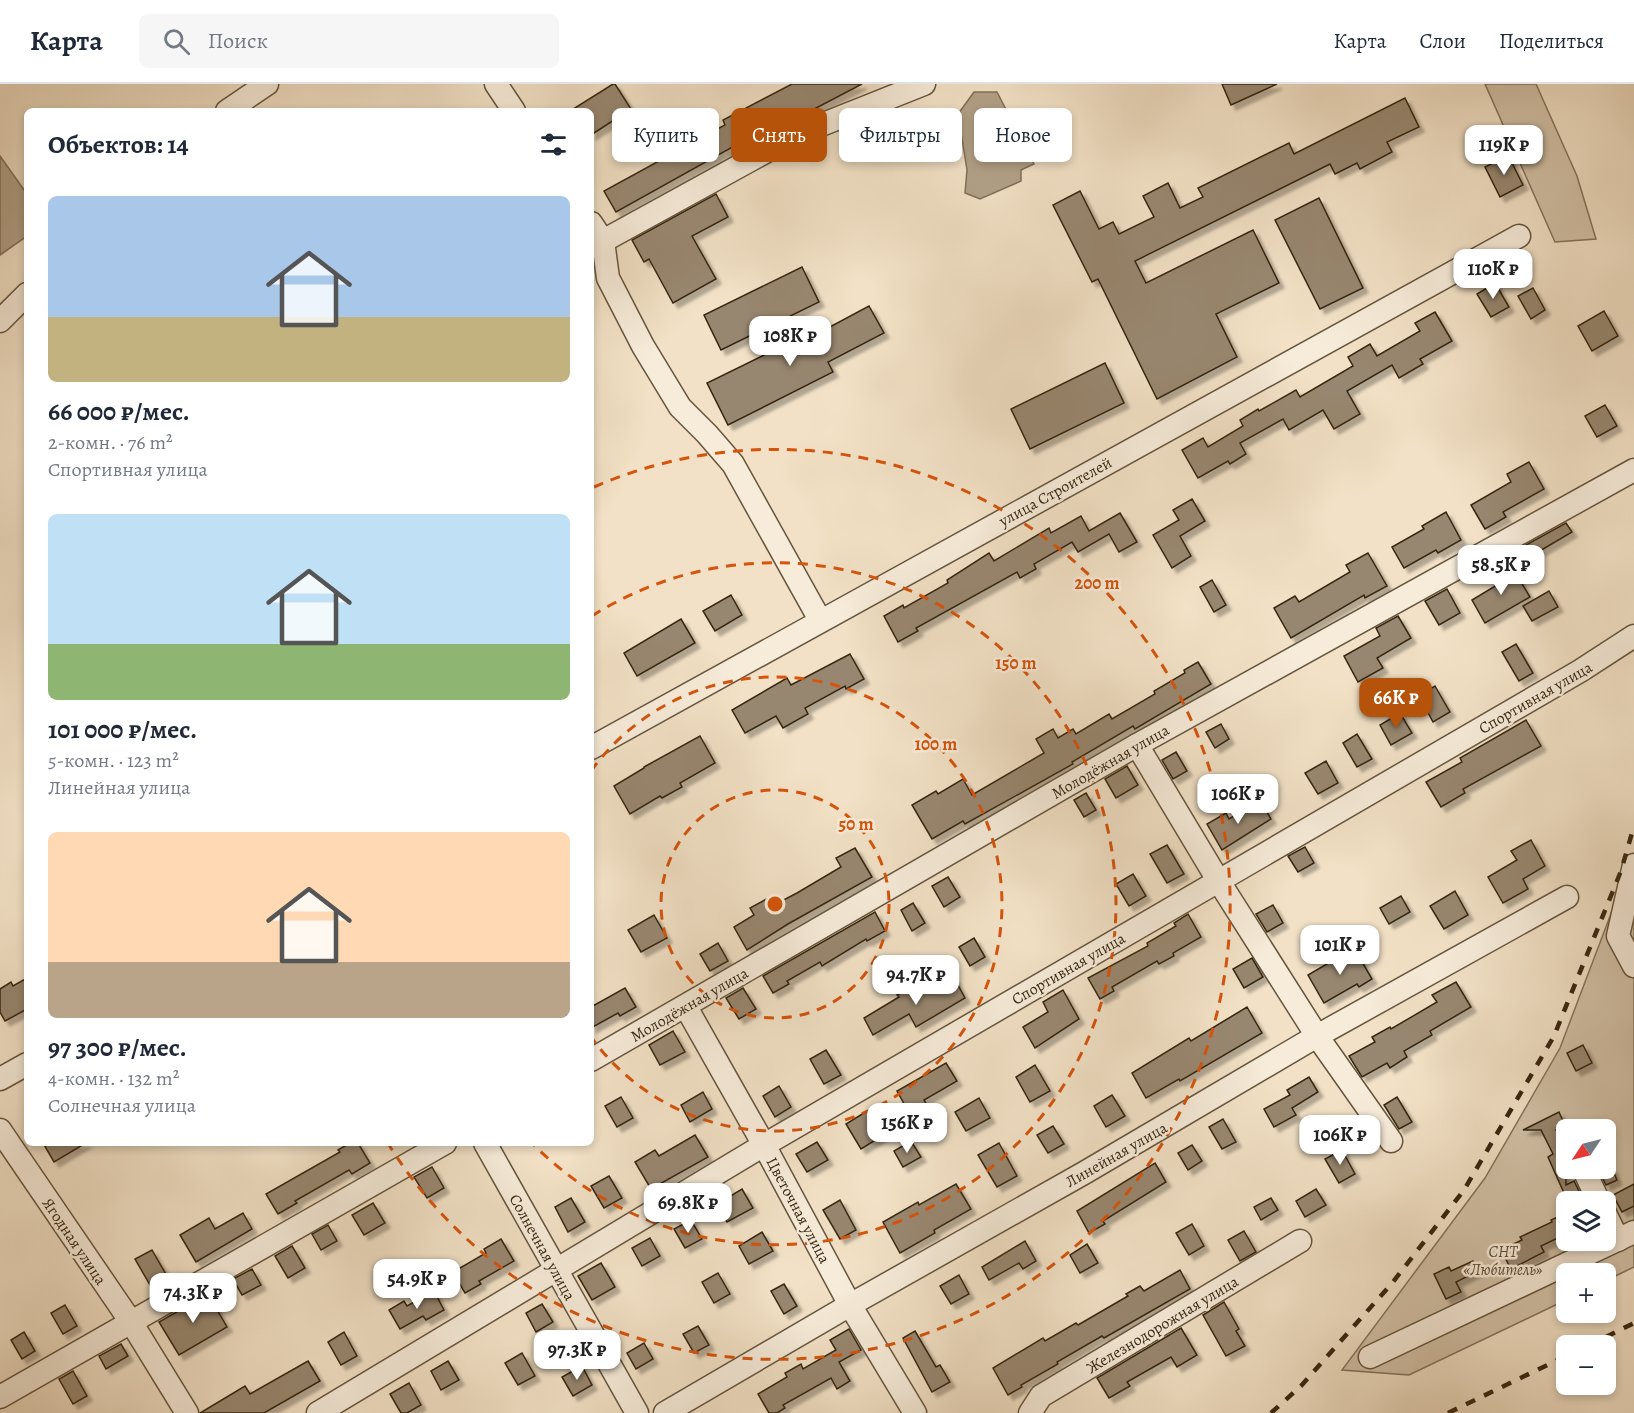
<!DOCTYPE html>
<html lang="ru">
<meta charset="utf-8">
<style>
:root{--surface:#fff;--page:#f6f6f7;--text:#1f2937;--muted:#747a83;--line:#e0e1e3;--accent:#b45309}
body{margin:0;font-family:Alegreya,serif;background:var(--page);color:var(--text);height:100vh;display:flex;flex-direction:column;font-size:22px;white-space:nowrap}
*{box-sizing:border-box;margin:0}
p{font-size:20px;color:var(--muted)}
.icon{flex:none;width:33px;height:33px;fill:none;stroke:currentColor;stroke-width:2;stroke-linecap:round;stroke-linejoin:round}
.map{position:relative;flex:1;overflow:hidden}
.side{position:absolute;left:24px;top:24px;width:570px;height:1038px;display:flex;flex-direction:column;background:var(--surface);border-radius:9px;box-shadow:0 3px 9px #0003}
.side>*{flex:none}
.guide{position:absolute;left:612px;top:24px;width:570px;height:54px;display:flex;gap:12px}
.needle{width:39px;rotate:235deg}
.tools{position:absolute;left:1556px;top:1035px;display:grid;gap:12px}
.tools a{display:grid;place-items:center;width:60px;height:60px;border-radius:9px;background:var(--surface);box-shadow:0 3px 9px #0003;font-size:30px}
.price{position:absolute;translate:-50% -51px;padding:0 14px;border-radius:12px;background:#fff;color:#222;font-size:20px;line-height:39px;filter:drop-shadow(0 2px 3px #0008)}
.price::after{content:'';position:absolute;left:50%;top:36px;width:18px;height:14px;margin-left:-9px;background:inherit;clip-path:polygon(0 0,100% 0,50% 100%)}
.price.current{background:var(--accent);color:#fff}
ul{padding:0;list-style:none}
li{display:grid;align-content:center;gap:12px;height:318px;padding:0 24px}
li span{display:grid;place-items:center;height:186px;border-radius:9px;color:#555}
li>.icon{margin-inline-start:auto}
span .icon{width:108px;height:108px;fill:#fffc;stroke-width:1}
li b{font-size:26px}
h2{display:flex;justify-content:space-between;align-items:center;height:72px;padding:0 24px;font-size:26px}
.pill{padding:0 21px;border-radius:9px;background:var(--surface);box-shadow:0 3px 9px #0003;font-size:21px;line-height:54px}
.pill.current{background:var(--accent);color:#fff}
header{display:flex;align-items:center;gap:36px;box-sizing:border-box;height:84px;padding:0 30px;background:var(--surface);border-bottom:2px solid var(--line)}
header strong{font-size:28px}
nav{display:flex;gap:33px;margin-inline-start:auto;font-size:21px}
.search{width:420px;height:54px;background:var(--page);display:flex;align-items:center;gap:15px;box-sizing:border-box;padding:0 21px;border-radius:9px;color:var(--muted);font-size:22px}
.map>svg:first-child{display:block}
.green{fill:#d2c1a7;stroke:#84745c;stroke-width:1.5;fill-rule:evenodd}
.water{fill:#b2a188;stroke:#807058;stroke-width:1.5}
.building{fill:#98876f;stroke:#362611;stroke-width:1.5;filter:url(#shadow)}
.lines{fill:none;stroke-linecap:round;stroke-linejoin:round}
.minor-casing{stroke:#65553e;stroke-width:25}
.minor{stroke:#f7ecda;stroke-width:22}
.rail{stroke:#362611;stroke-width:4.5;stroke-dasharray:10 10;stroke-linecap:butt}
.ring{fill:none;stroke:#d6540c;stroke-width:3;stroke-dasharray:10 8}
.labels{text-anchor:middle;stroke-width:5;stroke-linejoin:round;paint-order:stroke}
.street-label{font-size:16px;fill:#362611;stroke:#f7ecda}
.park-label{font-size:16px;font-style:italic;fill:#5d4d36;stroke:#f7ecda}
.centre{fill:#d6540c;stroke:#f7ecda;stroke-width:3}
.ring-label{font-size:18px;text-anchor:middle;font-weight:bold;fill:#d6540c;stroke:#f7ecda;stroke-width:5;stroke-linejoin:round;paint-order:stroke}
</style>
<header>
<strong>Карта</strong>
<div class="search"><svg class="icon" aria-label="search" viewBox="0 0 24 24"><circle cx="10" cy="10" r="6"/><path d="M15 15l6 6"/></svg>Поиск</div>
<nav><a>Карта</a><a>Слои</a><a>Поделиться</a></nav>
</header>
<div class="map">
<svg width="1634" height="1329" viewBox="0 0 1634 1329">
<defs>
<filter id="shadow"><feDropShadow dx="5" dy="5" stdDeviation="1.5" flood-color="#0004"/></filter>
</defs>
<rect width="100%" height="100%" fill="#f2e1c6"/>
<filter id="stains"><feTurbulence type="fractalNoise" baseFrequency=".00333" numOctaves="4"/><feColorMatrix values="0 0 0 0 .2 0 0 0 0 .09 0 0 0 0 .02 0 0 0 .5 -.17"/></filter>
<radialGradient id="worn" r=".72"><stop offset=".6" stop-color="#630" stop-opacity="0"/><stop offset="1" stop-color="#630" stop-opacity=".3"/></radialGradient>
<g class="green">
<polygon points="1485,0 1536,0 1577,92 1596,155 1555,158"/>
<path d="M1634,769v414l-29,14v-7h-39v26l-157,75 -67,-5 143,-192 75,-130zM1566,1046h39v38h-39zM1566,1118h39v38h-39z"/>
</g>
<g class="water">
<polygon points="974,8 997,8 1034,80 1021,86 1021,97 980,115 965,109 967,86 958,30"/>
<polygon points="0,72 27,110 27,152 0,171"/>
</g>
<g class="building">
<polygon points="613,0 615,0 631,25 591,51 591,27 570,27"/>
<polygon points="792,0 862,0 738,65 736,61 616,128 604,107 725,41 723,36"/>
<polygon points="1222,0 1277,0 1231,21"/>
<polygon points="1405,14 1419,43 1387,58 1392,68 1360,85 1357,79 1335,90 1330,80 1135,177 1146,199 1253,146 1279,199 1216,230 1237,273 1157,315 1098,195 1092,198 1053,121 1080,107 1099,145 1113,138 1119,150 1154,133 1143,112 1168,99 1180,124 1203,113 1198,104 1289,59 1294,70"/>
<polygon points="1508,71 1523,101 1500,113 1485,83"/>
<polygon points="716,110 728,133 692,152 716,195 673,219 649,175 644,178 632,156"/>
<polygon points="1319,114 1363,204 1320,225 1275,136"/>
<polygon points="802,183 819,218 721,266 704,231"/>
<polygon points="1495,199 1509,223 1491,233 1477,210"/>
<polygon points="1533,204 1545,226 1531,235 1518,212"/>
<polygon points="869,222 884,249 828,278 833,288 728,341 707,299 813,247 815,251"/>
<polygon points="1604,227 1618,252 1592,267 1578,242"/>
<polygon points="1435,228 1452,257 1420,275 1423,280 1399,294 1392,281 1347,307 1360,330 1334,345 1323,326 1289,346 1283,335 1240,359 1246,370 1230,380 1228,377 1198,394 1182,366 1203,354 1208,363 1243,342 1240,336 1258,325 1259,327 1296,306 1300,313 1353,282 1348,273 1370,260 1377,272 1420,247 1415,239"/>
<polygon points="1105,279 1124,319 1030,365 1011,325"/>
<polygon points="1605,321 1617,342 1597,353 1585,332"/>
<polygon points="1529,378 1544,405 1503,428 1506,433 1485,445 1471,421 1511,398 1507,390"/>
<polygon points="1192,415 1205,437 1180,452 1191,472 1172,484 1153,451 1179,436 1173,426"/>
<polygon points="1446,428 1461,456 1438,469 1436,466 1404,484 1392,463 1424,445 1422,442"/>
<polygon points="1120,429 1137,458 1119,468 1109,450 1078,468 1072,458 1034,480 1036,485 1020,494 1017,488 916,544 918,547 898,558 884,532 903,521 904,524 948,499 947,496 989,469 994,477 1049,444 1051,449 1081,432 1089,447"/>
<polygon points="1566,439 1572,448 1533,471 1537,476 1523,484 1513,468"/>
<polygon points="1368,469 1387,502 1365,514 1364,511 1291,554 1274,524 1295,512 1299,518 1350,488 1346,481"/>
<polygon points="1512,483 1530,513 1485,539 1472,516 1502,498 1498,491"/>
<polygon points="1212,496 1226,521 1214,528 1200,503"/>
<polygon points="1447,505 1460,529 1439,541 1425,517"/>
<polygon points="1549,507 1558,523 1532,537 1523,522"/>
<polygon points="731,511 742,531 715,547 703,527"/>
<polygon points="1398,532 1411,554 1377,574 1383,584 1358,598 1344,572 1380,552 1376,544"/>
<polygon points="681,535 695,559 637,592 624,569"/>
<polygon points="1516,560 1533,589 1519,597 1502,568"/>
<polygon points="850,570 864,595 846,605 845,602 805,624 808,630 783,644 776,632 745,649 732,626 787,594 791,601"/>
<polygon points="1198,578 1211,600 1135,645 1133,642 1072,678 1073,680 965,740 963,737 932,755 912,721 936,707 938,710 963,695 972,711 1044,669 1036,655 1053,645 1058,654 1073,645 1076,650 1109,630 1112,635 1155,610 1154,607 1185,589 1184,586"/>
<polygon points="1435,602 1450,628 1433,638 1419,612"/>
<polygon points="1400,629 1412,649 1391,661 1380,641"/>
<polygon points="1526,636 1541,662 1463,705 1465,709 1441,723 1426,698 1462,678 1460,674"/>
<polygon points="1221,640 1229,655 1215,664 1206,648"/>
<polygon points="1357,650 1372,675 1357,683 1343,659"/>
<polygon points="700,652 715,679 680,699 682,703 662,714 660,712 630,730 614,702 644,684 644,683"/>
<polygon points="1176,668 1187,687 1173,695 1162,676"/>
<polygon points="1326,677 1338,699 1318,710 1305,689"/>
<polygon points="1127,682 1138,701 1116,714 1105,695"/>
<polygon points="1086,709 1096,726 1084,733 1074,716"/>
<polygon points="1260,716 1271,735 1222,766 1207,740 1226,729 1229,735"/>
<polygon points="1531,756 1545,782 1523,795 1528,805 1503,819 1488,793 1517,776 1511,767"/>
<polygon points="1167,761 1184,790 1167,799 1150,770"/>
<polygon points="1305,763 1314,779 1298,788 1288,772"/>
<polygon points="855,764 872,793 788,840 747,866 734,843 754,831 750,824 772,812 776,820 797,809 841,783 836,774"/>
<polygon points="1133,790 1146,812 1129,822 1116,800"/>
<polygon points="948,793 960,813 944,823 932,802"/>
<polygon points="1455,807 1468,831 1444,845 1430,822"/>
<polygon points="1401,812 1410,828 1389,840 1380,824"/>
<polygon points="913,819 925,839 912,847 901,826"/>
<polygon points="1273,821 1283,839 1267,848 1256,830"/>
<polygon points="875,828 885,847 867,857 866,855 822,882 820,878 787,897 789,900 773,909 763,892"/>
<polygon points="1188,830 1201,853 1173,869 1174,872 1159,880 1157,877 1112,903 1114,907 1100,915 1088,894 1148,862 1147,859 1176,842 1174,839"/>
<polygon points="654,831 667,854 641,868 628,846"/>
<polygon points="974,854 985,873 970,882 959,863"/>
<polygon points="718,859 728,877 710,887 700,870"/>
<polygon points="1354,864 1372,895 1359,903 1357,900 1324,919 1308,891"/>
<polygon points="1252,874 1263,893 1244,904 1233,885"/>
<polygon points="953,892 965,914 916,943 909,930 873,951 864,934 899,913 897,911 915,901 920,911"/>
<polygon points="27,894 27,925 5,937 0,928 0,905 11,898 13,902"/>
<polygon points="1456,898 1471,923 1430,947 1432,951 1404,967 1407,973 1390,984 1387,979 1362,993 1349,972 1375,958 1372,953 1390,943 1391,945 1437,918 1432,911"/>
<polygon points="625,904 636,923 620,932 618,929 591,944 591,923"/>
<polygon points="743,904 756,925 739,935 726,914"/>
<polygon points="1063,906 1079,935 1035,964 1023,943 1048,928 1043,918"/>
<polygon points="1247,923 1262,949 1180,997 1179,995 1146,1014 1132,989 1189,954 1191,957"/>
<polygon points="673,947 685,968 660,981 649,961"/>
<polygon points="1583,961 1592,979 1576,987 1567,969"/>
<polygon points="826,966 841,991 824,1000 810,975"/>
<polygon points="946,979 957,997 924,1016 929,1024 912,1034 897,1007"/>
<polygon points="1035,981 1050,1007 1030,1018 1016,993"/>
<polygon points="1309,993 1318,1008 1292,1024 1296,1031 1274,1043 1264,1025 1290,1011 1287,1006"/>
<polygon points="779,1002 791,1023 775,1033 763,1012"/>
<polygon points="703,1008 712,1025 690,1038 681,1021"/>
<polygon points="1112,1011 1125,1032 1106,1043 1094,1022"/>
<polygon points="621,1013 633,1034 617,1043 605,1022"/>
<polygon points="1397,1013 1412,1038 1399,1045 1384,1021"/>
<polygon points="979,1014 990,1034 966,1047 955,1028"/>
<polygon points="867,1027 882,1052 861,1065 846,1040"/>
<polygon points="1559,1028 1567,1046 1556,1046 1566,1064 1566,1101 1574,1097 1581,1111 1568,1118 1548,1073 1553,1070 1541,1046 1523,1046"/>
<polygon points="1223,1035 1236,1058 1222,1065 1209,1043"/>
<polygon points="1053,1042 1064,1060 1048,1069 1037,1051"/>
<polygon points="695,1051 708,1073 651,1105 635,1078 655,1066 659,1072"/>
<polygon points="911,1057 921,1073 903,1083 894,1067"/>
<polygon points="817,1058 828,1076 807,1088 796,1070"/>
<polygon points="43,1059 86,1059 54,1078"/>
<polygon points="350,1059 358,1059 370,1079 352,1090 349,1086 295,1117 297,1119 278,1130 266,1110 340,1068 338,1066"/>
<polygon points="999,1059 1017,1092 997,1103 978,1071"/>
<polygon points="1192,1061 1202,1077 1188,1086 1178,1069"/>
<polygon points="1342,1066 1355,1090 1339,1099 1325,1075"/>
<polygon points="1155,1079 1166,1098 1103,1137 1105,1140 1089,1149 1077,1127"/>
<polygon points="432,1083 444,1104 427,1114 414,1093"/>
<polygon points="1612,1084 1617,1096 1606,1101 1598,1085"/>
<polygon points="609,1092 622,1114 604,1124 591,1102"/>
<polygon points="956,1100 971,1125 934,1146 935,1149 900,1169 883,1138 918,1118 919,1121"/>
<polygon points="1634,1100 1634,1122 1622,1128 1613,1111"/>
<polygon points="742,1105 753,1124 727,1138 717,1120"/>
<polygon points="1316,1105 1326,1121 1305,1133 1296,1117"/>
<polygon points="571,1114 585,1138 568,1148 555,1123"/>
<polygon points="1271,1114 1278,1126 1261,1136 1254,1123"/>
<polygon points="840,1116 856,1146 840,1155 823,1126"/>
<polygon points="373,1119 385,1139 364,1151 352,1131"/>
<polygon points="243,1129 252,1145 196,1178 180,1151 209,1134 215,1145"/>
<polygon points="1566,1129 1566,1150 1541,1162 1544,1168 1511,1185 1501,1166 1522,1156 1520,1153 1552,1138 1551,1136"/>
<polygon points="691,1136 702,1155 685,1164 674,1145"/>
<polygon points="1192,1140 1204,1162 1189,1171 1176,1149"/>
<polygon points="328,1141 337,1157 321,1166 312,1150"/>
<polygon points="1244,1147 1256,1168 1240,1177 1228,1156"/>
<polygon points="762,1148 773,1167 749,1180 739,1162"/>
<polygon points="650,1154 660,1172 642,1182 632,1164"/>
<polygon points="501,1155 514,1177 479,1197 481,1200 465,1209 453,1188 486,1169 484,1165"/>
<polygon points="1025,1157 1036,1177 1023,1185 1019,1179 989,1196 982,1183"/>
<polygon points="1087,1160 1098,1179 1080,1189 1070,1171"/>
<polygon points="292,1162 305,1184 288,1194 275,1172"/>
<polygon points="152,1166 167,1192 150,1201 135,1175"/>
<polygon points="1473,1177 1478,1187 1456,1198 1461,1208 1446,1215 1434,1190 1449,1183 1451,1187"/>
<polygon points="601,1179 615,1203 592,1216 578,1192"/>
<polygon points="252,1185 261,1201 242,1211 233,1195"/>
<polygon points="1180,1186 1190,1205 1104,1254 1102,1252 1057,1278 1058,1280 1021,1301 1022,1303 1008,1311 993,1284 1043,1254 1045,1257 1076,1239 1078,1241 1128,1212 1126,1210 1140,1202 1144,1207"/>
<polygon points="718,1189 730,1210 714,1219 702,1198"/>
<polygon points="959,1191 969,1210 951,1220 940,1202"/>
<polygon points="784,1200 797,1222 784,1230 771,1207"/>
<polygon points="434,1207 444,1226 426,1236 423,1232 400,1245 389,1226 404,1217 407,1222"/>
<polygon points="208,1210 227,1243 179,1271 159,1238"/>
<polygon points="1224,1218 1239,1245 1236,1247 1245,1262 1226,1272 1203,1231"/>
<polygon points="542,1220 553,1238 536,1248 526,1229"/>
<polygon points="65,1221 77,1242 63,1250 51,1229"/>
<polygon points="698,1242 709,1261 694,1269 683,1250"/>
<polygon points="1181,1244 1197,1271 1177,1283 1171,1273 1127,1298 1130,1302 1109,1314 1097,1294"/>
<polygon points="849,1245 861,1266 839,1278 850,1297 837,1305 831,1294 783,1321 785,1324 777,1329 769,1329 758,1310 787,1293 785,1289 801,1280 803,1285 836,1266 830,1256"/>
<polygon points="915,1247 936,1283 940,1281 950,1298 932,1308 903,1254"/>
<polygon points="24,1248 35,1267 22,1275 11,1256"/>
<polygon points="344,1248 357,1272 341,1281 328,1258"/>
<polygon points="644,1259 653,1275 636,1285 627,1269"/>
<polygon points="121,1260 128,1272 106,1285 99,1272"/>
<polygon points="522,1269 535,1292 518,1301 505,1279"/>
<polygon points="308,1277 320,1297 264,1329 200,1329 245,1302 250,1310"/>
<polygon points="448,1277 459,1296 441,1306 431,1287"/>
<polygon points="582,1282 592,1301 573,1312 562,1293"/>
<polygon points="73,1287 87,1312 73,1320 59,1295"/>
<polygon points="409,1299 421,1321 407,1329 401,1329 390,1310"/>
</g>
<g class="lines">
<defs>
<g id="minor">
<polyline points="496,0 514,27"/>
<polyline points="227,27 267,0"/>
<polyline points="591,139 603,157 608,194 643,262 680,323 707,350 733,380 820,536"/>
<polyline points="603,157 796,51 924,0"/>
<polyline points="0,237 27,210"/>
<polyline points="1137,661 1218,796 1317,952 1391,1057"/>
<polyline points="591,664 1519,152"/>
<polyline points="1634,781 1618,852 1634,882"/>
<polyline points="686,923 764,1061 850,1221 915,1329"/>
<polyline points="591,976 1137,661 1634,386"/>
<polyline points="0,995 27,980"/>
<polyline points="0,1046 131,1238 187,1329"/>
<polyline points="485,1059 637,1329"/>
<polyline points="1583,1084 1599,1118"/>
<polyline points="1605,1129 1618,1156"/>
<polyline points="1370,1273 1634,1148"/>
<polyline points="0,1313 445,1059"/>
<polyline points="318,1329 764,1061 1580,587 1634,552"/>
<polyline points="665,1329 850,1221 1084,1089 1317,952 1567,813"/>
<polyline points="1030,1329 1041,1312 1300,1157"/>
</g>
</defs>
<use href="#minor" class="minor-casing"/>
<use href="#minor" class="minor"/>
<g class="rail">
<polyline points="1588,1262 1634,1239"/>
<polyline points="1271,1329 1301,1302 1393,1198 1464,1106 1554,952 1621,787 1634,742"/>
<polyline points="1448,1329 1566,1272"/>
</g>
</g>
<g class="ring">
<circle cx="775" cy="820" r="114"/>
<path d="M591 687A227 227 0 1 1 591 953"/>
<path d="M592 532A341 341 0 1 1 532 1059"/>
<path d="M594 403A455 455 0 1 1 389 1061"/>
</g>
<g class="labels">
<g class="street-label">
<text transform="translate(1055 407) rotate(-29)" y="6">улица Строителей</text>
<text transform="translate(1535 613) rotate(-30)" y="6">Спортивная улица</text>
<text transform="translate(1110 677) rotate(-30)" y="6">Молодёжная улица</text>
<text transform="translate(1068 884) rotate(-30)" y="6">Спортивная улица</text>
<text transform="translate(689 920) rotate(-30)" y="6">Молодёжная улица</text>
<text transform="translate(1116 1070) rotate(-30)" y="6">Линейная улица</text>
<text transform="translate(799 1126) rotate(62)" y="6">Цветочная улица</text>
<text transform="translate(75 1157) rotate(56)" y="6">Ягодная улица</text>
<text transform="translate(543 1163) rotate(61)" y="6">Солнечная улица</text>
<text transform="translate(1162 1240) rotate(-31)" y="6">Железнодорожная улица</text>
</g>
<g class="park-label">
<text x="1503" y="1173">СНТ<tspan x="1503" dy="18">«Любитель»</tspan></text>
</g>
</g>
<circle cx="775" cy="820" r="9" class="centre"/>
<g class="ring-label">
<text x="1097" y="505">200 m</text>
<text x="1016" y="585">150 m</text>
<text x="936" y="666">100 m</text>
<text x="856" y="746">50 m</text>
</g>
<rect width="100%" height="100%" filter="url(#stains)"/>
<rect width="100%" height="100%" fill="url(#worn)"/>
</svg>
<div class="tools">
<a><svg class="needle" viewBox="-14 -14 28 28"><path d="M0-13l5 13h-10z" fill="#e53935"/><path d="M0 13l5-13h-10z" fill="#747a83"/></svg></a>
<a><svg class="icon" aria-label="layers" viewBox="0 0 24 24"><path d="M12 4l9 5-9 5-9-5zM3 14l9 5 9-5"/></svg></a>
<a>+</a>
<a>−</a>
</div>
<b class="price" style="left:1504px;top:92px">119K ₽</b>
<b class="price" style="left:1493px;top:216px">110K ₽</b>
<b class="price" style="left:790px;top:283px">108K ₽</b>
<b class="price" style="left:1501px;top:512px">58.5K ₽</b>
<b class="price current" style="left:1396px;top:645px">66K ₽</b>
<b class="price" style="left:1238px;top:741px">106K ₽</b>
<b class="price" style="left:1340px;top:892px">101K ₽</b>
<b class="price" style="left:916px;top:922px">94.7K ₽</b>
<b class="price" style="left:907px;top:1070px">156K ₽</b>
<b class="price" style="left:1340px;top:1082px">106K ₽</b>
<b class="price" style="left:688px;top:1150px">69.8K ₽</b>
<b class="price" style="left:417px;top:1226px">54.9K ₽</b>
<b class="price" style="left:193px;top:1240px">74.3K ₽</b>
<b class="price" style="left:577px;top:1297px">97.3K ₽</b>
<div class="guide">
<a class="pill">Купить</a>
<a class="pill current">Снять</a>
<a class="pill">Фильтры</a>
<a class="pill">Новое</a>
</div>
<section class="side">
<h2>Объектов: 14<svg class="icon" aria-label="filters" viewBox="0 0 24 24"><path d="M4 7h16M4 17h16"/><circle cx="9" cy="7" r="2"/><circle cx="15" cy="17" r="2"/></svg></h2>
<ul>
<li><span style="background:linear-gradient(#a9c7e8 65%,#c2b280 0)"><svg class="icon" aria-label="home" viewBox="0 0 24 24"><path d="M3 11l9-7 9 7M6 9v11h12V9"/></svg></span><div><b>66 000 ₽/мес.</b><p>2-комн. · 76 m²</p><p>Спортивная улица</p></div></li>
<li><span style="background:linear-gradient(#bfe0f5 70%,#8fb573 0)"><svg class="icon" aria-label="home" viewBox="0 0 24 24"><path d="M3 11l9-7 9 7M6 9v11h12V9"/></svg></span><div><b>101 000 ₽/мес.</b><p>5-комн. · 123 m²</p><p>Линейная улица</p></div></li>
<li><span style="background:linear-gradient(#ffd9b3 70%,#b9a48a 0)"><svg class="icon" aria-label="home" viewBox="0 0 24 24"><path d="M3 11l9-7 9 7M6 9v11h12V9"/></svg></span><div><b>97 300 ₽/мес.</b><p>4-комн. · 132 m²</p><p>Солнечная улица</p></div></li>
</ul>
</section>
</div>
